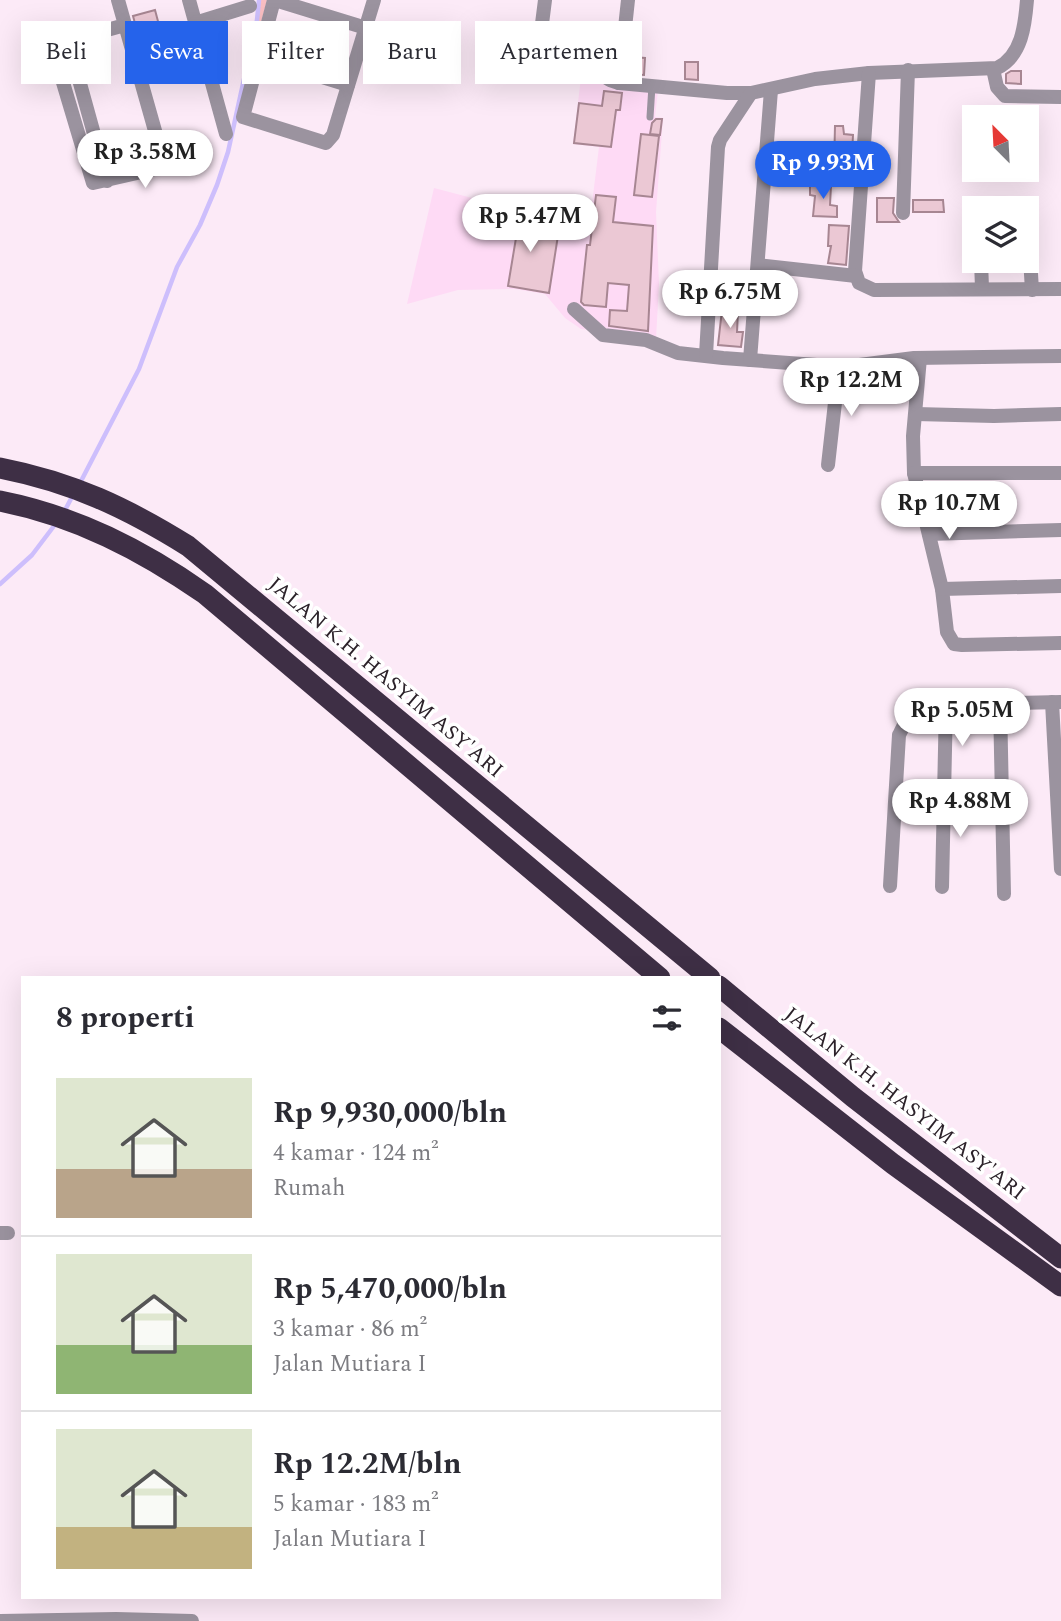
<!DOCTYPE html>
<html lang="id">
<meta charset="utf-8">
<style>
:root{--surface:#fff;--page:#f7f7f7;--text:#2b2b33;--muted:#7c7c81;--line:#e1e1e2;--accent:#2563eb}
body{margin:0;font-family:Spectral,serif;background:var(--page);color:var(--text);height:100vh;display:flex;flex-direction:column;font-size:26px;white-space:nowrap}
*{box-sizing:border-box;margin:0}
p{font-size:23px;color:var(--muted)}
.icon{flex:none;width:38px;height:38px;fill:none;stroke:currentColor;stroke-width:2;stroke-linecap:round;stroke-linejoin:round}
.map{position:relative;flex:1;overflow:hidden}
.details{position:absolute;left:21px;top:976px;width:700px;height:623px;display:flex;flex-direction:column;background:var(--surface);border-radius:0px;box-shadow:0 7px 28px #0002}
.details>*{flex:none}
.top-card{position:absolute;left:21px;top:21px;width:700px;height:63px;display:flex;gap:14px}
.needle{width:46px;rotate:336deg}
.fabs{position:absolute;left:962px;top:105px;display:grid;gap:14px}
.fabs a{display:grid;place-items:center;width:77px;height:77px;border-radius:0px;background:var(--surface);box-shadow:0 7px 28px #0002;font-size:35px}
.price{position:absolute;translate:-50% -60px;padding:0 16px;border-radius:24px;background:#fff;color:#222;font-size:23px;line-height:46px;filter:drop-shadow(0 2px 4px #0008)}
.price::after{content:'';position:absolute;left:50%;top:42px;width:21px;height:16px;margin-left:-10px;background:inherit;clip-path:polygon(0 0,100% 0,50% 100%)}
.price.current{background:var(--accent);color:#fff}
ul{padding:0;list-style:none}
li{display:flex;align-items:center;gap:21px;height:175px;padding:0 35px}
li+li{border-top:2px solid var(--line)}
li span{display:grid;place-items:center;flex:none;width:196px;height:140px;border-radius:0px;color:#555}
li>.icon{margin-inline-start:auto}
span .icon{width:84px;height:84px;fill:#fffc;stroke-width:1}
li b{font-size:30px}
h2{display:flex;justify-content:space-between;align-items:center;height:84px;padding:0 35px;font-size:30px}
.tag{padding:0 24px;border-radius:0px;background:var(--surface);box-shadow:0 7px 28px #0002;font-size:24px;line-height:63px}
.tag.current{background:var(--accent);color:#fff}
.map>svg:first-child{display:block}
.built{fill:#fedaf5}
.green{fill:#f9bec2}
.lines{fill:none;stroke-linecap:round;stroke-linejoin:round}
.stream{stroke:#cdbefc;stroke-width:4.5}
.building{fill:#ebc8d4;stroke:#a78692;stroke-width:2}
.lane{stroke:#9b939f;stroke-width:7}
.street{stroke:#9b939f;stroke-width:14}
.highway{stroke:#3e2f45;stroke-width:21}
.labels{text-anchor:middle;stroke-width:7;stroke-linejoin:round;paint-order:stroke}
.street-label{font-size:21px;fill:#2c222a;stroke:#fff}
</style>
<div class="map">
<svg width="1061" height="1621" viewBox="0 0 1061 1621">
<rect width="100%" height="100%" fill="#fceaf7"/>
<polygon class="built" points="582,69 658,91 655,117 663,118 656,212 659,284 656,339 581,329 565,318 545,294 515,289 458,290 407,304 434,188 491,203 588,236 599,147 573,144"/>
<polygon class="green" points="259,0 267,0 235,121 257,20"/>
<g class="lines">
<g class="stream">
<polyline points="79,485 139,369 177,267 200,225 217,185 228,152 257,20 259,0"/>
<polyline points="64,512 73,495"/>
<polyline points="0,584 32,555 57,522"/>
</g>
</g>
<g class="building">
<polygon points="155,10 159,25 137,31 133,16"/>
<polygon points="632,57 645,58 644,75 630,74"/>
<polygon points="685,62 698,62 698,80 685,79"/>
<polygon points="1011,71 1021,71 1021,84 1006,83 1006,74"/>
<polygon points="604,91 622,93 620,110 616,110 611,147 574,143 579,103 602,106"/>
<rect x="1006" y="106" width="15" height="11"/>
<polygon points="656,119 662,119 660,135 650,134 652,123"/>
<polygon points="835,126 843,126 844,134 853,135 852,155 844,155 844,181 824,182 824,169 834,169"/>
<polygon points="641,134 659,136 652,197 634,195"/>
<polygon points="810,184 831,186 830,205 837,206 837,217 813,216 815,196 810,195"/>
<polygon points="596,195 616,197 613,222 653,226 648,331 609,326 610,310 627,311 629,285 608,283 606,307 584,305 581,302 587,245 590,245"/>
<polygon points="877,198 894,198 893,213 899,222 877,222"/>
<polygon points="913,200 943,200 944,212 913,212"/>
<polygon points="499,215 518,218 518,222 559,229 549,293 508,286 516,238 500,235 501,231 496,230"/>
<polygon points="829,225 849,226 846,265 828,263 831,246 828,246"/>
<polygon points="720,272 736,273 736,285 720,284"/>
<polygon points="722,310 738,311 737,332 743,332 741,347 718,345"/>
</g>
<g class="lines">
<polyline class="lane" points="650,117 652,86"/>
<g class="street">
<polyline points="118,0 163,159 164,163 159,168 93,183 53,49 60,43 125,25"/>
<polyline points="189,0 226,134"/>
<polyline points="274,0 243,117 326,143 333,135 374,0"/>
<polyline points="275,0 366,28"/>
<path d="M545,0l-7,55 3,6 44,4 25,15 9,3 108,10h24l64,-14 54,-6 128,-5c25,-12 28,-43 30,-68"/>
<polyline points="195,23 250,6"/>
<polyline points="68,40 107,181"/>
<polyline points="258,57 348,85"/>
<polyline points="993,69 997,87 1005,96 1061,97"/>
<polyline points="869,73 855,271 859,283 874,290 1061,289"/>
<polyline points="619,83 628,0"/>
<polyline points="903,213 908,70"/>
<polyline points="1028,226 1032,290"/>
<polyline points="981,261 982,288"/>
<polyline points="758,265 856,276"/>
<polyline points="574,309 603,335 646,340 678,353 723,358 844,367 914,358 1061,356"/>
<polyline points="706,355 718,147 720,140 751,93"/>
<polyline points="920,358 913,436 914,473 942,589 947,632 954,644 962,645 1061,643"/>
<polyline points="750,360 771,90"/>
<polyline points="916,414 994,416 1061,414"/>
<polyline points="828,465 839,367"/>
<polyline points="914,473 1061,473"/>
<polyline points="929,534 1061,530"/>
<polyline points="942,589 1061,586"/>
<polyline points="1052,702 1061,869"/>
<polyline points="1000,704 1004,894"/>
<polyline points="944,791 1001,794"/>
<path d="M890,886l9,-151c6,-12 11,-24 23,-30l139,-3"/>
<polyline points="942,887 946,704"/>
<polyline points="0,1233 8,1233"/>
<polyline points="0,1621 116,1619 192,1621"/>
</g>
<g class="highway">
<path d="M0,468c72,14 127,40 188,78l522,432"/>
<path d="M0,501c76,15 142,49 205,93l455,384"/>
<polyline points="719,986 853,1097 1061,1258"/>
<polyline points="719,1028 893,1164 1061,1286"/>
</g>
</g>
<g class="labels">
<g class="street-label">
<text transform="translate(386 677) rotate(40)" y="7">JALAN K.H. HASYIM ASY'ARI</text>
<text transform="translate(905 1103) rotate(38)" y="7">JALAN K.H. HASYIM ASY'ARI</text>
</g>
</g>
</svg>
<div class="fabs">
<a><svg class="needle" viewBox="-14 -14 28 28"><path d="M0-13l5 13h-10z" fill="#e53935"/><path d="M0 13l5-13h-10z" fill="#7c7c81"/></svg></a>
<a><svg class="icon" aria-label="layers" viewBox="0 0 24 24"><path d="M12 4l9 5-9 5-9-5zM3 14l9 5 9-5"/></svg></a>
</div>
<b class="price" style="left:145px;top:190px">Rp 3.58M</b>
<b class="price current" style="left:823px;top:201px">Rp 9.93M</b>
<b class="price" style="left:530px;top:254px">Rp 5.47M</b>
<b class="price" style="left:730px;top:330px">Rp 6.75M</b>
<b class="price" style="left:851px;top:418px">Rp 12.2M</b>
<b class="price" style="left:949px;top:541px">Rp 10.7M</b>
<b class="price" style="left:962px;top:748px">Rp 5.05M</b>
<b class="price" style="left:960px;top:839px">Rp 4.88M</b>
<div class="top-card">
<a class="tag">Beli</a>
<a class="tag current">Sewa</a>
<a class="tag">Filter</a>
<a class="tag">Baru</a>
<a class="tag">Apartemen</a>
</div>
<section class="details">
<h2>8 properti<svg class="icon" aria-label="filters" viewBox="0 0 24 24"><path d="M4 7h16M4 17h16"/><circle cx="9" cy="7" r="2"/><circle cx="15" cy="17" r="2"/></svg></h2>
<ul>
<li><span style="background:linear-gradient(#dfe7d0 65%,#b9a48a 0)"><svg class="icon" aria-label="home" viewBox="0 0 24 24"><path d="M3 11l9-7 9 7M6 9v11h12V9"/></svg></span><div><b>Rp 9,930,000/bln</b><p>4 kamar · 124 m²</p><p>Rumah</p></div></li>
<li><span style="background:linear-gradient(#dfe7d0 65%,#8fb573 0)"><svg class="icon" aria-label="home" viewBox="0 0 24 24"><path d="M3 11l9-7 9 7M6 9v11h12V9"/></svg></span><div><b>Rp 5,470,000/bln</b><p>3 kamar · 86 m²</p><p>Jalan Mutiara I</p></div></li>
<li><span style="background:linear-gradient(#dfe7d0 70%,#c2b280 0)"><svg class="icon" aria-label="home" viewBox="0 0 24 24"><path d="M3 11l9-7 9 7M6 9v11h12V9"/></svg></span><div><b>Rp 12.2M/bln</b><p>5 kamar · 183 m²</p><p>Jalan Mutiara I</p></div></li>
</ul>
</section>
</div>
